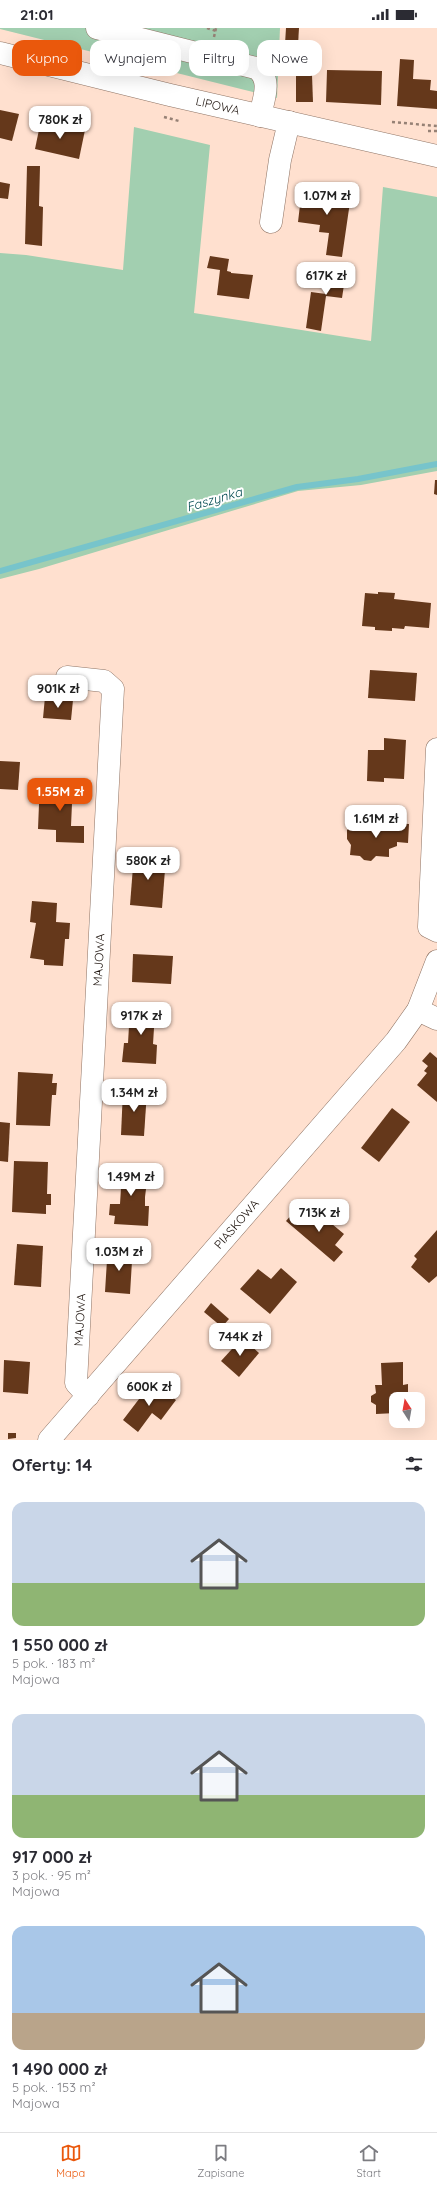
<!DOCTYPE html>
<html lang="pl">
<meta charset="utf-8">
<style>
:root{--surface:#fff;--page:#f2f2f3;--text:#2b2b33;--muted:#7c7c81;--line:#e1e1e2;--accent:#ea580c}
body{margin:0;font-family:Quicksand,sans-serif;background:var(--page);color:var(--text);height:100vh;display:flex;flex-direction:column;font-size:15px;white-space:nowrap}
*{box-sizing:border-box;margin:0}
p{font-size:13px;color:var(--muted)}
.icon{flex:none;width:22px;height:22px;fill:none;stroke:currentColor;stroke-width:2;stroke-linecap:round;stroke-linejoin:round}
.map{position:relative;height:1412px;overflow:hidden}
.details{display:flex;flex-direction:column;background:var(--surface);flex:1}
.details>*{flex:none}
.banner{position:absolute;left:12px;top:12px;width:413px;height:36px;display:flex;gap:8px}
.needle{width:26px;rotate:349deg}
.buttons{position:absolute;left:389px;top:1364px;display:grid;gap:8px}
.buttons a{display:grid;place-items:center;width:36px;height:36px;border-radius:8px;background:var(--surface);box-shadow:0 4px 16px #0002;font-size:20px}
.price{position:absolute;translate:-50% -34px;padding:0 9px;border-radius:8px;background:#fff;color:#222;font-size:13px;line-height:26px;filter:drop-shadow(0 1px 2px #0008)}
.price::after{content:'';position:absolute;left:50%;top:24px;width:12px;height:9px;margin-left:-6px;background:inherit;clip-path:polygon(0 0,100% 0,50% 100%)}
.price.active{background:var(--accent);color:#fff}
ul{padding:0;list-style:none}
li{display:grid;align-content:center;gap:8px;height:212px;padding:0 12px}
li span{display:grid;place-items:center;height:124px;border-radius:12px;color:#555}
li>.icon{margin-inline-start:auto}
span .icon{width:72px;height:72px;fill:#fffc;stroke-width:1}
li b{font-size:17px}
h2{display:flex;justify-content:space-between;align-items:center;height:48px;padding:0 12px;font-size:17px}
.chip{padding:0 14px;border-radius:12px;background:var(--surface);box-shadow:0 4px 16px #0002;font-size:14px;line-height:36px}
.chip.active{background:var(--accent);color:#fff}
.status{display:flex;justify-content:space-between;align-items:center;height:28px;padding:0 20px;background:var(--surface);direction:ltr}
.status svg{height:11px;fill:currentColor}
.tabs{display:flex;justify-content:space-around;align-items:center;height:56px;border-top:1px solid var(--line);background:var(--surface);font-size:11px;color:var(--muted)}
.tabs a{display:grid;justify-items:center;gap:2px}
.tabs .active{color:var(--accent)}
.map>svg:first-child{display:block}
.green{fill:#a2cfb0}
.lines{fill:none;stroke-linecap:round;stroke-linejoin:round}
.stream{stroke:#77c4cb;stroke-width:6}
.building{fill:#65381b}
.minor-casing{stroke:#8f7465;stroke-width:23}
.path{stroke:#968175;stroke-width:2.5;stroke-dasharray:3 3;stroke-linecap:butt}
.minor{stroke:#fff;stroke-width:22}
.labels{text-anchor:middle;stroke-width:4;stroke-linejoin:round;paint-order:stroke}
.street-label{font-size:12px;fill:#211711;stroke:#fff}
.water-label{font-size:13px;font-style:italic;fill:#00494f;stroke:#fff}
</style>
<div class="status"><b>21:01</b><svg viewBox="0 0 49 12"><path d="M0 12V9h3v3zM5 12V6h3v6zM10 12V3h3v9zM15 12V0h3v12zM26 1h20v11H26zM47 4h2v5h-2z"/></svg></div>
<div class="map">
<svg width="437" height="1412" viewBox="0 0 437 1412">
<rect width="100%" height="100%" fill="#ffe0cf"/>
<g class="green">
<polygon points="0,0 280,0 277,70 0,1"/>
<polygon points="134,99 210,117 194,285 371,313 383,159 437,169 437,443 361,457 298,463 39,541 0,551 0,225 26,227 123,242"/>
</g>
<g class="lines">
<polyline class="stream" points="0,543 297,459 358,451 437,436"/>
</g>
<g class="building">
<polygon points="286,0 299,0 298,17 285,16"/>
<polygon points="400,31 414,32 413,51 431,52 430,62 437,63 437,81 397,78"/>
<polygon points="327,42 382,43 381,77 326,74"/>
<polygon points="296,47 312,47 313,74 296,74"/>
<polygon points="0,82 19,86 12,113 0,110"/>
<polygon points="41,92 85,102 79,131 35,121"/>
<polygon points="27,138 40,138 39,178 43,179 42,218 25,216"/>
<polygon points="0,154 10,156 8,171 0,170"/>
<polygon points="326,158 336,159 335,165 351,167 342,229 326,227 329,205 319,204 320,197 298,194 302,160 326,164"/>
<polygon points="210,228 229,231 227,243 231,244 231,245 253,247 249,271 217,267 220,242 207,240"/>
<polygon points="330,235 347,237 342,270 326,268 321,303 306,300 311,264 326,266"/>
<polygon points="435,452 437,452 437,467 434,466"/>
<polygon points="378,564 395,565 394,571 431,575 429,600 405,598 404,601 392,600 392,603 375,602 375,599 362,598 365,565 378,566"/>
<polygon points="370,642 417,645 415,673 368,670"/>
<polygon points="45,669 73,672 71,692 43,690"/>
<polygon points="384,710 406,712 404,751 384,750 384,754 367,753 368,722 384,722"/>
<polygon points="0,733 20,734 18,762 0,761"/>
<polygon points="45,751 73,753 71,798 84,798 84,815 56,814 56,802 38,801 39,776 44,776"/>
<polygon points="368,795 378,796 378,799 389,799 389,795 409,796 408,815 397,814 397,818 389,821 389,829 376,828 371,833 364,832 360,828 350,827 351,817 347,811 347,802 353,797 367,798"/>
<polygon points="134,826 166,829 162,880 130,877"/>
<polygon points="32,873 57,875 56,894 70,895 69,911 65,911 63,938 44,937 44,932 30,930 36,895 30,894"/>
<polygon points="133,926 173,928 171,956 132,954"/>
<polygon points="126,979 160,981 158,1000 154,1000 153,1016 157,1017 156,1036 122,1034 124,1015 128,1015 129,998 125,998"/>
<polygon points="430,1024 437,1030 437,1074 417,1057 427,1045 424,1043 428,1038 422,1033"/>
<polygon points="18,1044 53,1046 52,1055 57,1055 56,1067 52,1067 50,1098 16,1097"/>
<polygon points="123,1062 147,1063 144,1108 121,1107"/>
<polygon points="392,1080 410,1094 379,1134 361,1120"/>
<polygon points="0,1094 10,1095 8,1134 0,1133"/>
<polygon points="14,1133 48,1134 47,1166 51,1166 51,1177 46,1177 46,1186 12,1184"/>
<polygon points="118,1140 151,1142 150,1161 146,1161 145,1169 145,1178 149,1178 148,1198 114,1196 115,1188 109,1187 110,1176 120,1176 121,1160 111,1159 112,1148 117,1148"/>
<polygon points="315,1181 331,1193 332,1196 344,1206 335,1217 343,1224 334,1234 286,1193 293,1185 304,1194"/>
<polygon points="437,1202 437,1248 429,1255 411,1239 417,1231 414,1228"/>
<polygon points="17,1216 43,1218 41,1259 14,1257"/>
<polygon points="111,1221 130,1222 130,1233 132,1233 130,1266 105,1264 107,1232 110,1232"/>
<polygon points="281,1240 297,1254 270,1286 240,1261 258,1241 271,1251"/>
<polygon points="211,1275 229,1291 222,1299 204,1284"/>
<polygon points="242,1310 259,1325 239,1349 221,1333"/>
<polygon points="4,1332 30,1334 28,1366 3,1364"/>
<polygon points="403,1334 403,1357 408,1356 408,1371 396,1371 396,1385 376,1386 376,1377 371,1374 371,1368 376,1365 375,1357 382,1357 381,1335"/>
<polygon points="152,1354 176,1372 161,1392 152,1385 138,1404 123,1392"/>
<polygon points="8,1405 16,1405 16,1410 8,1411"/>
</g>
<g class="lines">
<defs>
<g id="minor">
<path d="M97,0l159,40c17,11 7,32 4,48"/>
<path id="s1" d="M0,25l170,42 267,61"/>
<polyline points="271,194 280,132 289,94"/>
<polyline points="67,649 104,653 113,661 76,1355 88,1368"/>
<polyline points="437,721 429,899 437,903"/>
<polyline points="418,982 437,991"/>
<path id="s2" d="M49,1412l347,-399 22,-31 19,-49"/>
</g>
</defs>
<use href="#minor" class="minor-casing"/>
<g class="path">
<polyline points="207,0 216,3"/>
<polyline points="214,9 216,0"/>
<polyline points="164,89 179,93"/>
<polyline points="392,94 437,98"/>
<polyline points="428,103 437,103"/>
</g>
<use href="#minor" class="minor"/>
</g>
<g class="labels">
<g class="street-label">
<text dy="4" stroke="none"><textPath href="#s1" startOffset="224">LIPOWA</textPath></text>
<text transform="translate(99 932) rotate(-87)" y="4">MAJOWA</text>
<text dy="4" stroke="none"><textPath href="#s2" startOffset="286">PIASKOWA</textPath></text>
<text transform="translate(80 1292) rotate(-87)" y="4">MAJOWA</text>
</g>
<g class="water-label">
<text transform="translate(214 471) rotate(-16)" y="5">Faszynka</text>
</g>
</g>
</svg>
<div class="buttons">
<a><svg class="needle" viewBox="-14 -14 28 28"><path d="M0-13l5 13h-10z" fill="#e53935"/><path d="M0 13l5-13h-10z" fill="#7c7c81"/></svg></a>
</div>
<b class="price" style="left:60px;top:112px">780K zł</b>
<b class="price" style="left:327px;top:188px">1.07M zł</b>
<b class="price" style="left:326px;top:268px">617K zł</b>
<b class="price" style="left:58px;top:681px">901K zł</b>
<b class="price active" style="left:60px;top:784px">1.55M zł</b>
<b class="price" style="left:376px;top:811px">1.61M zł</b>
<b class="price" style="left:148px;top:853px">580K zł</b>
<b class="price" style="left:141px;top:1008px">917K zł</b>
<b class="price" style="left:134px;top:1085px">1.34M zł</b>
<b class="price" style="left:131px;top:1169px">1.49M zł</b>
<b class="price" style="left:319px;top:1205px">713K zł</b>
<b class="price" style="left:119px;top:1244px">1.03M zł</b>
<b class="price" style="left:240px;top:1329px">744K zł</b>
<b class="price" style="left:149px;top:1379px">600K zł</b>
<div class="banner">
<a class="chip active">Kupno</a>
<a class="chip">Wynajem</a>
<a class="chip">Filtry</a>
<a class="chip">Nowe</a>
</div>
</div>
<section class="details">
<h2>Oferty: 14<svg class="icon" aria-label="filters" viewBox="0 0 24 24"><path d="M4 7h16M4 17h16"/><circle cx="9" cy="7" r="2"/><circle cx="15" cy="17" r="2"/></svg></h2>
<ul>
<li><span style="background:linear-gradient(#c9d6e8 65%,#8fb573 0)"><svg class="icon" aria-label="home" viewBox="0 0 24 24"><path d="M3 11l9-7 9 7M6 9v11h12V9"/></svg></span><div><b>1 550 000 zł</b><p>5 pok. · 183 m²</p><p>Majowa</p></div></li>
<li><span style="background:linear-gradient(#c9d6e8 65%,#8fb573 0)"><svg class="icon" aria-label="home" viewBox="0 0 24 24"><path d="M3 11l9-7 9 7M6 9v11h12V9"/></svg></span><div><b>917 000 zł</b><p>3 pok. · 95 m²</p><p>Majowa</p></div></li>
<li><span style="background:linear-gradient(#a9c7e8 70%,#b9a48a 0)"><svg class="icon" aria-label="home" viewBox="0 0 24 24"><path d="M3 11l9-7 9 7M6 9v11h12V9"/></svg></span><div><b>1 490 000 zł</b><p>5 pok. · 153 m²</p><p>Majowa</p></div></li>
</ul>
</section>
<nav class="tabs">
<a class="active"><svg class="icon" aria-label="map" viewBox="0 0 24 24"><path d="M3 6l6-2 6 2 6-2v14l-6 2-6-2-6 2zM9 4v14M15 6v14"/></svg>Mapa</a>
<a><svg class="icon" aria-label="saved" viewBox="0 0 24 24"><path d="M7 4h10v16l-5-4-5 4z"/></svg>Zapisane</a>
<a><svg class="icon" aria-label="home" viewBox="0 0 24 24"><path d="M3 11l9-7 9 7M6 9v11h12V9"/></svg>Start</a>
</nav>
